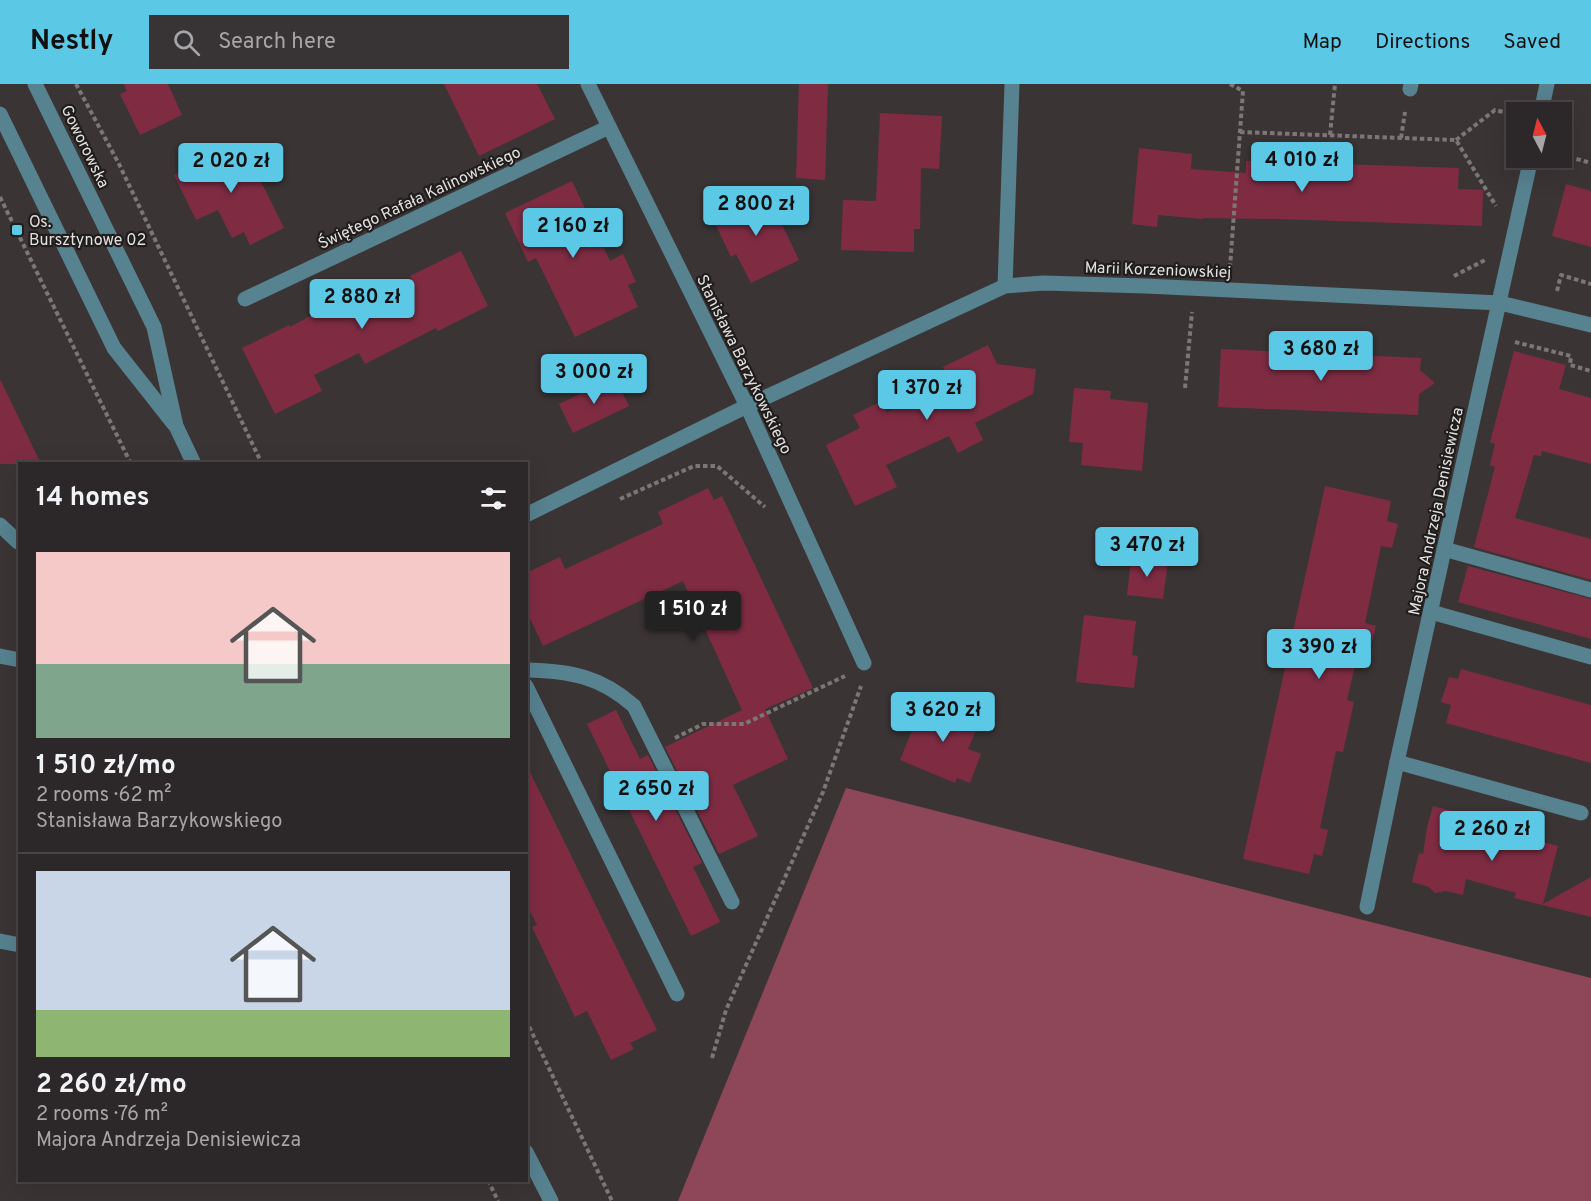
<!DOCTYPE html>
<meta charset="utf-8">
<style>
:root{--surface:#2c2728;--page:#383334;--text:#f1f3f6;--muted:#a6a5a8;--line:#484445;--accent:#5bc8e6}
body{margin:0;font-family:Overpass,sans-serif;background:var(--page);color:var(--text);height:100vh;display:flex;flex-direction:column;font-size:22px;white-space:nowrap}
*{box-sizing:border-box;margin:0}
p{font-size:20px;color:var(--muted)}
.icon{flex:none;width:33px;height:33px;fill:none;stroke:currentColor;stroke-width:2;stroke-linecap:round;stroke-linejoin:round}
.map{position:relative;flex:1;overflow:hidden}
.drawer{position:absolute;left:18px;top:378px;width:510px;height:720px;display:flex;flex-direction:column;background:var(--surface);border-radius:0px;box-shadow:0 6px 24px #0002,0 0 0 2px var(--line)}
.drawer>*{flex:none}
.needle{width:39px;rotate:353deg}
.buttons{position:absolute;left:1506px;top:18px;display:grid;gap:12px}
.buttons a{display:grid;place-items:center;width:66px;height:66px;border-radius:0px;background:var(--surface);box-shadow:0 6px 24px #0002,0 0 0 2px var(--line);font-size:30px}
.price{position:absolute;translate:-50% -51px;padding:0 14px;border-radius:6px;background:var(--accent);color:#111;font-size:20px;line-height:39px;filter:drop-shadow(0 2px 3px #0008)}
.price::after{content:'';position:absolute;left:50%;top:36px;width:18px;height:14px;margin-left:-9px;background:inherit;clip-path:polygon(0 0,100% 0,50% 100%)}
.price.on{background:#222;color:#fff}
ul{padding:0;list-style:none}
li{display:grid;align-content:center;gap:12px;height:318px;padding:0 18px}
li+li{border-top:2px solid var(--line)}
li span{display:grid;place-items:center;height:186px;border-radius:0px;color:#555}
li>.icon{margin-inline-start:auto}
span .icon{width:108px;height:108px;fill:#fffc;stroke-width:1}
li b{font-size:26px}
h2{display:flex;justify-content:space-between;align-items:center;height:72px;padding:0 18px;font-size:26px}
header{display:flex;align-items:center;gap:36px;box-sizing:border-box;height:84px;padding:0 30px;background:var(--accent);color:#111}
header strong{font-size:28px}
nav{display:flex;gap:33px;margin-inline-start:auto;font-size:21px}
.search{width:420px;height:54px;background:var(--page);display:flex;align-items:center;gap:15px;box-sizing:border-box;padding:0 21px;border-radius:0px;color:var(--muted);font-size:22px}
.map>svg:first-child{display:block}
.green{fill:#8e4758}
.building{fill:#7f2c43}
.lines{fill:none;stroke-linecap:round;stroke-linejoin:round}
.path{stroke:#7c7677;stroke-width:4;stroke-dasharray:4.5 3;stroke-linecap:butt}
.minor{stroke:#578290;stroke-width:15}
.poi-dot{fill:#5bc8e6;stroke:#201d1d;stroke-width:2}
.labels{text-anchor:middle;stroke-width:4.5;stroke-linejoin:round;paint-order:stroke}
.street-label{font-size:16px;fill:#e4dfdf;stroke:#201d1d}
.poi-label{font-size:16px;fill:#e4dfdf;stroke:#201d1d;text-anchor:start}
</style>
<header>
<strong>Nestly</strong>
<div class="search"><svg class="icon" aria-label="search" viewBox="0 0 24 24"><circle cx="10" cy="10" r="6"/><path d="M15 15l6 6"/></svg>Search here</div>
<nav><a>Map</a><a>Directions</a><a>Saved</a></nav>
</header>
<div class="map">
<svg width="1591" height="1117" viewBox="0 0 1591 1117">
<rect width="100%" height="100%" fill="#3b3435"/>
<polygon class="green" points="846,704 1591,894 1591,1117 678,1117"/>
<g class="building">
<polygon points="124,0 168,0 182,31 140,51 120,10 127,7"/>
<polygon points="444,0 537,0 555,35 479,72"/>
<polygon points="799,0 828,0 825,96 796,94"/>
<polygon points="880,29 942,32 939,85 921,84 920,145 914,145 914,168 841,166 843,116 876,117"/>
<polygon points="242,59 284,144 250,161 244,148 232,154 218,126 196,136 174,91"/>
<polygon points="1139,64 1192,70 1191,85 1246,89 1246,77 1459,84 1458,105 1483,106 1482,142 1281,135 1203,134 1203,135 1158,131 1157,143 1132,140"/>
<polygon points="572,97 610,177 623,170 636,198 628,201 638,223 575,253 536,174 528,178 505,129"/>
<polygon points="1566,100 1591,107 1591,163 1552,152"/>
<polygon points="766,107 799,176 751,199 736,170 731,173 712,133"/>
<polygon points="461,167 488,222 438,247 436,244 365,280 359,269 314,291 322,307 275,330 242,264 289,241 290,243 352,209 359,223 412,196 410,192"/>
<polygon points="988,261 997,280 1036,285 1033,310 975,339 983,356 958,369 949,352 886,381 897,403 855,422 826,361 860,344 853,331 882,317 887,328 950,297 943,283"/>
<polygon points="1221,265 1421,274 1420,286 1435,299 1419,310 1418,331 1218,323"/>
<polygon points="1514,267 1566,281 1559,305 1591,314 1591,380 1542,367 1541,372 1534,371 1515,434 1591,455 1591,496 1474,463 1495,383 1490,381 1495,360 1490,358"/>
<polygon points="615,293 629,322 573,349 559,320"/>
<polygon points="0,295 41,380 0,380"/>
<polygon points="1074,304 1111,307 1110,315 1148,319 1142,387 1081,381 1083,359 1069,358"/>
<polygon points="1325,402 1391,417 1387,437 1398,440 1392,464 1381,462 1365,539 1376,542 1370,566 1359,564 1347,616 1354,618 1343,668 1336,667 1320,744 1328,746 1322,772 1314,770 1309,790 1243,775"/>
<polygon points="708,404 714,416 722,412 813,604 765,625 788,675 733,701 758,752 719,770 665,663 742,626 683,497 543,562 526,526 526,489 560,473 565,485 663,440 658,428"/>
<polygon points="1131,474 1168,477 1163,515 1127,511"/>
<polygon points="1468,482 1591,515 1591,555 1458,518"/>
<polygon points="1084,531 1136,537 1132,571 1138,572 1134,604 1076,598"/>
<polygon points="1461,585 1591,621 1591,679 1446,639 1451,621 1441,618 1449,593 1458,595"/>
<polygon points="925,615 980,637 968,665 981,670 970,699 957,694 955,699 900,676"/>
<polygon points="616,626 640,675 648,671 702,779 693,783 720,838 691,852 587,640"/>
<polygon points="526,680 657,946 630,959 634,965 611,976 587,927 575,933 532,843 537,841 526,819"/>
<polygon points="1433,722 1482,735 1480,741 1558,762 1543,820 1591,793 1591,833 1514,814 1516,809 1466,795 1463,811 1445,807 1435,809 1429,803 1412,798 1419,769 1423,770 1427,743"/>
</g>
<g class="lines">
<g class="path">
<polyline points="76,0 119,80 262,380"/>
<polyline points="1230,0 1243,7 1230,183"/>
<polyline points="1240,48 1456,56 1496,122"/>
<polyline points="1330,51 1335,0"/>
<polyline points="1401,54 1405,28"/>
<polyline points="1456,56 1495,26 1516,31"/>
<polyline points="1514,56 1516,46"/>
<polyline points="1562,71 1591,79"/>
<polyline points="0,113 131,380"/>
<polyline points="1454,192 1485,176"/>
<polyline points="1557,207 1561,191 1591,200"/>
<polyline points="1515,258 1571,272 1570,281 1591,287"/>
<polyline points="1185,304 1192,228"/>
<polyline points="620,415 694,382 717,382 765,423"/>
<polyline points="675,654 703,640 744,640 845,592"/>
<polyline points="526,936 612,1117"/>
<polyline points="712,974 726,926 823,708 861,602"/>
<polyline points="488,1096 498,1117"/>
</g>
<g class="minor">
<polyline points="35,0 154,243 176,342 194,380"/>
<polyline points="588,0 747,322 864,579"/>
<polyline points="1410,5 1411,0"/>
<polyline points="1541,28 1547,0"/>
<polyline points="0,30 114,264 174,340"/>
<polyline points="1005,202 1012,0"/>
<polyline points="245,215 609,43"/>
<polyline points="526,431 747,322 1005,202 1043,199 1146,202 1500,219 1591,241"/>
<polyline points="0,441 18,458"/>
<polyline points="1444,465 1591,506"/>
<polyline points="1431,528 1591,573"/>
<polyline points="0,572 20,576"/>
<path d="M526,586c44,1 74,6 108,36l98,196"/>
<polyline points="526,602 677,910"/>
<polyline points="1397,678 1581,729"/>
<polyline points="1367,823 1397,678 1531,74"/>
<polyline points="0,857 20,861"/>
<polyline points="526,1068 551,1117"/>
</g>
</g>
<rect class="poi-dot" x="11" y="140" width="12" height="12" rx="3"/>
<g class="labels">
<g class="street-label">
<text transform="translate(86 62) rotate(64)" y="6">Goworowska</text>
<text transform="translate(419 113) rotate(-25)" y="6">Świętego Rafała Kalinowskiego</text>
<text transform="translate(1158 185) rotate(2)" y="6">Marii Korzeniowskiej</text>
<text transform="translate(745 280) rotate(64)" y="6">Stanisława Barzykowskiego</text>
<text transform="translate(1435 427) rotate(-78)" y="6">Majora Andrzeja Denisiewicza</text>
</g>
<g class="poi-label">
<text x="29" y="143">Os.<tspan x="29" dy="18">Bursztynowe 02</tspan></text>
</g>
</g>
</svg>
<div class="buttons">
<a><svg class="needle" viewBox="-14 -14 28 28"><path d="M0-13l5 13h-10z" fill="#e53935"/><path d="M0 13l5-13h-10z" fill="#a6a5a8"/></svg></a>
</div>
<b class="price" style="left:1302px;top:109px">4 010 zł</b>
<b class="price" style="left:231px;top:110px">2 020 zł</b>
<b class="price" style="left:756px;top:153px">2 800 zł</b>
<b class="price" style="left:573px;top:175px">2 160 zł</b>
<b class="price" style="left:362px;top:246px">2 880 zł</b>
<b class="price" style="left:1321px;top:298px">3 680 zł</b>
<b class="price" style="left:594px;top:321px">3 000 zł</b>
<b class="price" style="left:927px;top:337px">1 370 zł</b>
<b class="price" style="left:1147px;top:494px">3 470 zł</b>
<b class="price on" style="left:693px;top:558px">1 510 zł</b>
<b class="price" style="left:1319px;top:596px">3 390 zł</b>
<b class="price" style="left:943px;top:659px">3 620 zł</b>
<b class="price" style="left:656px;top:738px">2 650 zł</b>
<b class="price" style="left:1492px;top:778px">2 260 zł</b>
<section class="drawer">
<h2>14 homes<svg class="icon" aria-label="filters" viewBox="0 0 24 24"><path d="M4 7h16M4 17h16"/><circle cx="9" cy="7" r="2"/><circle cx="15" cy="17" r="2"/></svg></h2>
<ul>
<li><span style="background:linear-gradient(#f6c9c9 60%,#7fa58c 0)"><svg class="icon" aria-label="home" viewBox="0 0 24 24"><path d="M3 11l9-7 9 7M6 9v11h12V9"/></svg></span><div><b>1 510 zł/mo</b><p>2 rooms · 62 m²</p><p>Stanisława Barzykowskiego</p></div></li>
<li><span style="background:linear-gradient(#c9d6e8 75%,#8fb573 0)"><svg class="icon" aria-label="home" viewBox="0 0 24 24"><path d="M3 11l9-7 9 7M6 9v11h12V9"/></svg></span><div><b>2 260 zł/mo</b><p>2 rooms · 76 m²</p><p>Majora Andrzeja Denisiewicza</p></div></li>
</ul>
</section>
</div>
